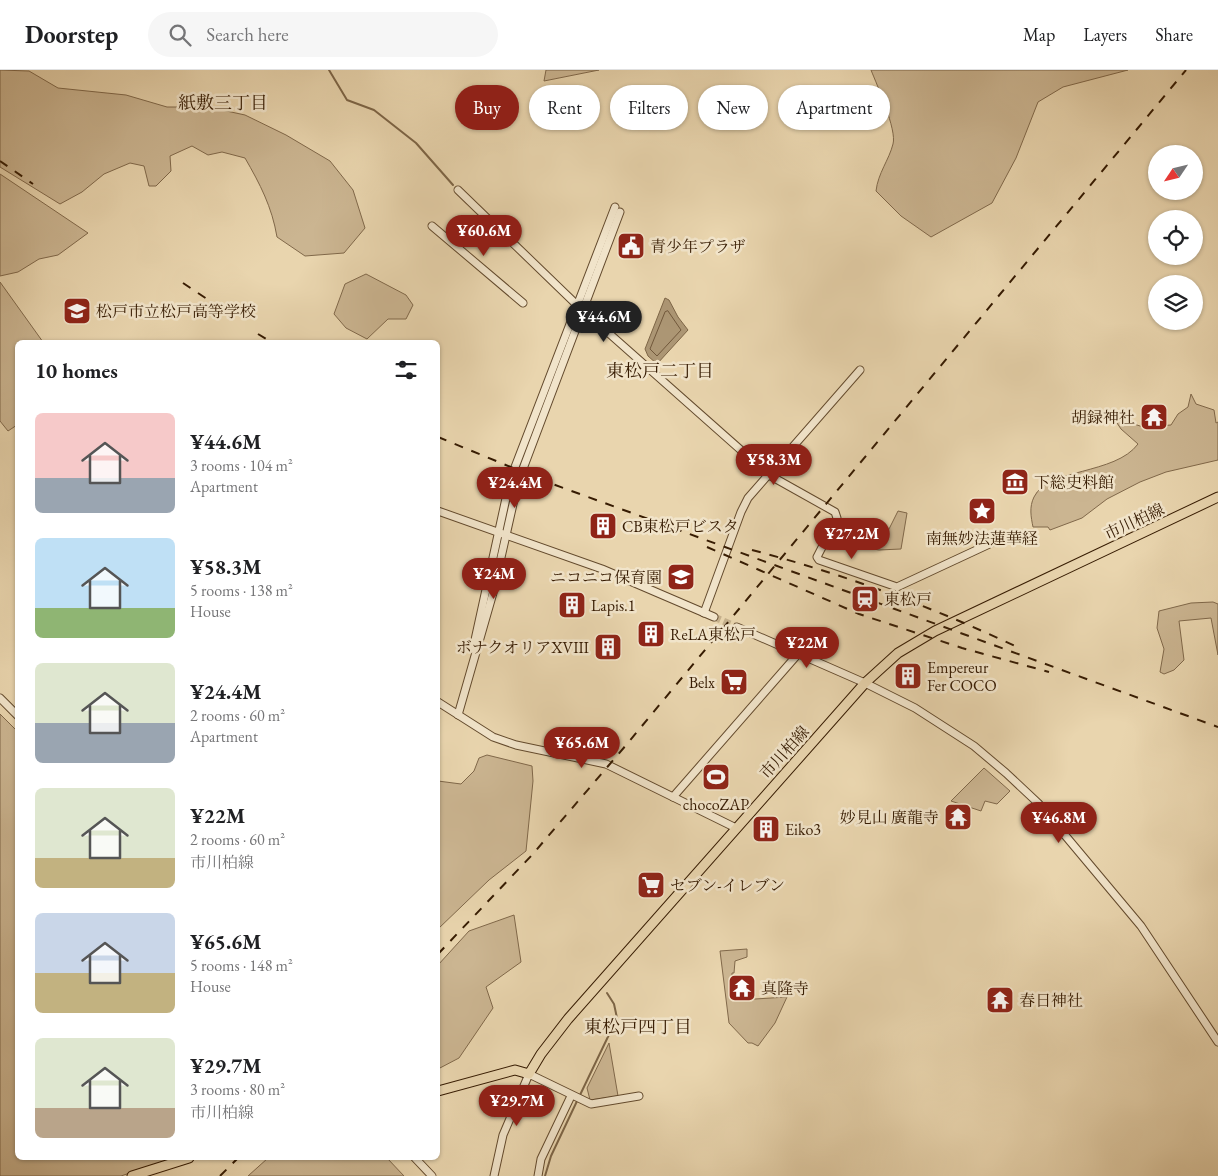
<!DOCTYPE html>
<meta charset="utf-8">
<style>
:root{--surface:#fff;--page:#f6f6f6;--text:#202124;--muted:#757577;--line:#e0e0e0;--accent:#8f2418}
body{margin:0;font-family:"EB Garamond","Noto Serif JP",serif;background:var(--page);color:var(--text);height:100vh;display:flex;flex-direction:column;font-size:19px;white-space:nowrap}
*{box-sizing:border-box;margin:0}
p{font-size:16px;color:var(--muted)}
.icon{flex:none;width:28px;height:28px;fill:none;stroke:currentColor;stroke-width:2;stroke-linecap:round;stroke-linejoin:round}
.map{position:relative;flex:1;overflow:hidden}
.side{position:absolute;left:15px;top:270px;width:425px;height:820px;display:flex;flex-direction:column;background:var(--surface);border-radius:8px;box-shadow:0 1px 4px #0004}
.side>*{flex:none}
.guide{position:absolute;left:455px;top:15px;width:475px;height:45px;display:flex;gap:10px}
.needle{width:32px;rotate:235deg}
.controls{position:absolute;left:1148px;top:75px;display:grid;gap:10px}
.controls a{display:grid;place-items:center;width:55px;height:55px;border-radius:50%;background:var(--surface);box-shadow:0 1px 4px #0004;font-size:25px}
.price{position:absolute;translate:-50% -42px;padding:0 11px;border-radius:18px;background:var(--accent);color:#fff;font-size:16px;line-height:32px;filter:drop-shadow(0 1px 2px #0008)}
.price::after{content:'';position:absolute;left:50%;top:30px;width:15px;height:11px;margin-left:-8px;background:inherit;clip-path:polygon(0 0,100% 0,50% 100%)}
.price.selected{background:#222;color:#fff}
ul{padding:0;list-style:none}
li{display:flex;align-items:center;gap:15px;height:125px;padding:0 20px}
li span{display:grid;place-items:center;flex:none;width:140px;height:100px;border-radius:8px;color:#555}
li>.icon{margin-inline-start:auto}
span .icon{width:60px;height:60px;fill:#fffc;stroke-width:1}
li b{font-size:21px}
h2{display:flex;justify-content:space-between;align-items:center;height:60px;padding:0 20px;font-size:21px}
.pill{padding:0 18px;border-radius:22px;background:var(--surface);box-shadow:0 1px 4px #0004;font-size:18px;line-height:45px}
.pill.selected{background:var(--accent);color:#fff}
header{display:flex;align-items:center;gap:30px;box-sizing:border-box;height:70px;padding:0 25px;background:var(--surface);border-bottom:1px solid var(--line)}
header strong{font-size:24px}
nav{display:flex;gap:28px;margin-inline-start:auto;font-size:18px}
.search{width:350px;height:45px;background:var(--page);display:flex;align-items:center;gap:12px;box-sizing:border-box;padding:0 18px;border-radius:28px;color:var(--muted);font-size:19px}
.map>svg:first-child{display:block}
.green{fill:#cbb591;stroke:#80684a}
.water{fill:#ac9674;stroke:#7d6546}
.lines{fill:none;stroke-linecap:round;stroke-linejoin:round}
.shore{stroke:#71583b;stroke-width:1}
.stream{stroke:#7d6546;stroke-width:2}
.tertiary-tunnel{stroke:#c5b08c;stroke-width:7;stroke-dasharray:7 3.5;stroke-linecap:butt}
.tertiary-casing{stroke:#634a2d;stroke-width:9}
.primary-casing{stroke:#361b02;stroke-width:11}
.tertiary{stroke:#f1e4ca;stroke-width:7}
.primary{stroke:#e9d5ae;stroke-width:9}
.rail{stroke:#361b02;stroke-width:2;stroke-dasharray:9 9;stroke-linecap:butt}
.labels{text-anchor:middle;stroke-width:5;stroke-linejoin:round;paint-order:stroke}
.poi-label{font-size:16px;fill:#361b02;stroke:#f1e4ca;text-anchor:start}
.street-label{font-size:16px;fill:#361b02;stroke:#f1e4ca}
.neighbourhood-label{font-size:18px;fill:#361b02;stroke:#f1e4ca}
</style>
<header>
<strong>Doorstep</strong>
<div class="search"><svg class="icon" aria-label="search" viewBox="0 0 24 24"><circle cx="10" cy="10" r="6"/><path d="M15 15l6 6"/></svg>Search here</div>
<nav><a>Map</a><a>Layers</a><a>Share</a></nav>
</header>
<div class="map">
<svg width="1218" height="1106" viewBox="0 0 1218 1106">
<rect width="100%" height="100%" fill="#e9d5ae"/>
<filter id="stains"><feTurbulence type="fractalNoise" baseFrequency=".004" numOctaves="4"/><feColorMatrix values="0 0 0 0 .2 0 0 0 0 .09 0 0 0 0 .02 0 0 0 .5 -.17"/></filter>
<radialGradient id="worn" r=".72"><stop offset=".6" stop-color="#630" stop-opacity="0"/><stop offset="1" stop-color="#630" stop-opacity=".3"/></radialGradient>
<g class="green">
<path d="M0,0l29,1 29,17 68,7 41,12h41l37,8 41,20 44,26 23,29 12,38 -21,25 -39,3 -28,-19c-5,-30 -17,-53 -32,-79l-23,-6 -14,3 -16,-9 -22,10 1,15 -15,15h-7l-5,-20 -14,-3 -26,11 -22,18 -22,12 -60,-37z"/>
<polygon points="546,0 599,0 544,11"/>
<path d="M871,0h257l-65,17 -25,15 -22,56 -24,45 -61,34 -30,-21 -25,-25c2,-18 13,-31 17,-47 4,-14 -16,-59 -22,-74z"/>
<polygon points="0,104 88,163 58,185 39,189 18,202 0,206"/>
<polygon points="366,204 406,225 413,235 406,249 388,249 367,269 346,258 334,244 345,214"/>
<polygon points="0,212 43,272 18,272 17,355 8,361 0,351"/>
<path d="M1191,324l5,10 18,6 2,13 2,-1v38l-52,12 -26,10 -33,17 -25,19 -32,12 -2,-3h-15c-2,-10 -4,-20 1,-30 14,-29 81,-22 104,-53l-17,-15 -8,-12 30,10 28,-2 7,-11 10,-7z"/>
<polygon points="898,441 907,443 901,479 879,480 856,476 858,464 869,466 873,457 886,465"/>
<polygon points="1213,532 1218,534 1218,585 1211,548 1179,551 1184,590 1174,600 1164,604 1160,602 1164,579 1157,558 1159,541 1191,533"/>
<polygon points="0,644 18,662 18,1088 173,1088 121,1106 0,1106"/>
<polygon points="487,685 532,696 533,711 526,781 489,810 438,859 438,711 461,714 474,701 479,688"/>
<polygon points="984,698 1010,721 997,734 985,731 981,741 951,731"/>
<polygon points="514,845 521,892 486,917 493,938 459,988 438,999 438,895 469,861"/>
<polygon points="747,879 747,887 735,891 734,903 732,903 733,927 755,929 787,927 775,953 758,976 752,973 748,973 729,953 720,881"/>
<polygon points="609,973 618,1026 590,1030 587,1018"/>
<polygon points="268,1088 387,1088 404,1106 248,1106"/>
</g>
<polygon class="water" points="665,228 669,230 678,247 688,260 657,294 648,286 645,279"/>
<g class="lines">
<polygon class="shore" points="668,241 681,260 657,286 650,279 665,242"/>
<g class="stream">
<polyline points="329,0 347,30 374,40 416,73 453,115"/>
<polyline points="580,1025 617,948 614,934 607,923"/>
<polyline points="545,1106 551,1086 578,1029"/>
</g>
<polyline class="tertiary-tunnel" points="714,547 737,557"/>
<defs>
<g id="tertiary">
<polyline points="458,120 577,235 769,405 835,442 837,448 817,487 819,490 897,517 998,470"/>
<polyline points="432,156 523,233"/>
<polyline points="438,441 602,499 714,547"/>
<polyline points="704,543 741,442 748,428 860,300"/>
<polyline points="737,557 865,613 915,638 974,676 1006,703 1038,733 1141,856 1218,972"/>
<polyline points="473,579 510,410 615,137"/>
<polyline points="0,628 18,646"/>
<polyline points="438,632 493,667 516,675 606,694 736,758"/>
<polyline points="458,645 493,523 518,412 620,142"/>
<polyline points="673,727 798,584"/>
<polyline points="415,1088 432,1106"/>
<polyline points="494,1106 503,1065 529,1004 591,1034 639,1026"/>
<polyline points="538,1106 541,1089 571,1026"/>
</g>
<g id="primary">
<polyline points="438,1021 515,1000 529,1004 541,984 568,949 865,613 898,583 935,561 1218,427"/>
<polyline points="132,1106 189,1088"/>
</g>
</defs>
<use href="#tertiary" class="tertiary-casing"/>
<use href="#primary" class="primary-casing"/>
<use href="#tertiary" class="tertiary"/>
<use href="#primary" class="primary"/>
<g class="rail">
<polyline points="0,91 33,114"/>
<polyline points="183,213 231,245"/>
<polyline points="258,264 271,272"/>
<polyline points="438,367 547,412 1218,657"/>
<polyline points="707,477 859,544 962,578 1049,602"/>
<path d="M752,480c91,24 178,56 263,96"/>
<polyline points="438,884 532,785 627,674 1186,0"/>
<polyline points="220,1106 238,1088"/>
</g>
</g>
<defs>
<symbol id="civic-square" viewBox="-11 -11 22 22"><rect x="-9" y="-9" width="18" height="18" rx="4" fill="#8f2418" stroke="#f1e4ca"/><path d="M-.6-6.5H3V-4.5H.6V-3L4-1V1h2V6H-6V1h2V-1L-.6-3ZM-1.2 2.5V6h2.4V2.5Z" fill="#fff"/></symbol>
<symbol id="school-square" viewBox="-11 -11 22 22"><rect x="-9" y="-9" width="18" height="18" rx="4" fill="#8f2418" stroke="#f1e4ca"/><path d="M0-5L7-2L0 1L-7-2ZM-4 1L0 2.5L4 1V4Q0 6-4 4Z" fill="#fff"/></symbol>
<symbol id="temple-square" viewBox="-11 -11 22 22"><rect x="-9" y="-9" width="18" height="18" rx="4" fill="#8f2418" stroke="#f1e4ca"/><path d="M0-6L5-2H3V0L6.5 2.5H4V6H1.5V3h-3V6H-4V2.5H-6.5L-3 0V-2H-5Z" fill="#fff"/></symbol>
<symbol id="museum-square" viewBox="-11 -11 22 22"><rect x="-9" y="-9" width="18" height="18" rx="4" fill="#8f2418" stroke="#f1e4ca"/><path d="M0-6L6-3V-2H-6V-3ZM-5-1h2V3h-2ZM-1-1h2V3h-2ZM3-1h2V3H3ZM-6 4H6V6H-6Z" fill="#fff"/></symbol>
<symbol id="sight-square" viewBox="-11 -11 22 22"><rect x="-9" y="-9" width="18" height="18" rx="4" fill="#8f2418" stroke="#f1e4ca"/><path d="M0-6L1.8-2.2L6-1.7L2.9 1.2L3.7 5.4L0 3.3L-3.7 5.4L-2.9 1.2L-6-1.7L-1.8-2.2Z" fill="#fff"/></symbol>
<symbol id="building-square" viewBox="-11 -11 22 22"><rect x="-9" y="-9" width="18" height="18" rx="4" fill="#8f2418" stroke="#f1e4ca"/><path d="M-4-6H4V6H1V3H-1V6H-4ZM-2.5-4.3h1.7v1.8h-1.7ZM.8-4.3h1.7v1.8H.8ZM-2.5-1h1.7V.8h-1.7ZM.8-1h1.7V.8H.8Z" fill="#fff"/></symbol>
<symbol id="station-square" viewBox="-11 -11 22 22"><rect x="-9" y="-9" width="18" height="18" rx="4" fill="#8f2418" stroke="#f1e4ca"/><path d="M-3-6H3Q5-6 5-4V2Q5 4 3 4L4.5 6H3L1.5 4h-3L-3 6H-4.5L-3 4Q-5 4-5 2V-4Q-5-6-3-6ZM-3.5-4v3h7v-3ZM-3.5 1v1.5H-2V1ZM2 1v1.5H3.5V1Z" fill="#fff"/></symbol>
<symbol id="supermarket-square" viewBox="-11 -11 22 22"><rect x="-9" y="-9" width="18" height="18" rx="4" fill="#8f2418" stroke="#f1e4ca"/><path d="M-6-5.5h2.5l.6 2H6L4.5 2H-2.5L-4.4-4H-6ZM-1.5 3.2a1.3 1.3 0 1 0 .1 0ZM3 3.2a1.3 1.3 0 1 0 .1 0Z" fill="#fff"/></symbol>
<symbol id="stadium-square" viewBox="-11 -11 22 22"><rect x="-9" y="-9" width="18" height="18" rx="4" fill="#8f2418" stroke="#f1e4ca"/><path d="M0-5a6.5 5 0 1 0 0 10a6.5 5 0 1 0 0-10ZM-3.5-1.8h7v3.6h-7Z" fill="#fff"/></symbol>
</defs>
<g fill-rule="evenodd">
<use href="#civic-square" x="615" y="160" width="32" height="32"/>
<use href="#school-square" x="61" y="225" width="32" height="32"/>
<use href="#temple-square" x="1138" y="331" width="32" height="32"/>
<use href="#museum-square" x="999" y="396" width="32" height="32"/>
<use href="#sight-square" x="966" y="425" width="32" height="32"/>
<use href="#building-square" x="587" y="440" width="32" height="32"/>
<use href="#school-square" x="665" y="491" width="32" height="32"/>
<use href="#station-square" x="849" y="513" width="32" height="32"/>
<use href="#building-square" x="556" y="519" width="32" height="32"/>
<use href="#building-square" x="635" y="548" width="32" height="32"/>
<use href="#building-square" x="592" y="561" width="32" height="32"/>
<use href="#building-square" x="892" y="590" width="32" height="32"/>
<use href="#supermarket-square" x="718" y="596" width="32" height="32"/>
<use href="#stadium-square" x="700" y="691" width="32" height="32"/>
<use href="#temple-square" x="942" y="731" width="32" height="32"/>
<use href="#building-square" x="750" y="743" width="32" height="32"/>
<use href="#supermarket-square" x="635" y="799" width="32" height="32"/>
<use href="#temple-square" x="726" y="902" width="32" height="32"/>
<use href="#temple-square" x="984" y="914" width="32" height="32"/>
</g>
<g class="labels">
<g class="poi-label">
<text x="650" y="182">青少年プラザ</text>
<text x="96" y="247">松戸市立松戸高等学校</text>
<text x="1135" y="353" text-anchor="end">胡録神社</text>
<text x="1034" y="418">下総史料館</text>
<text x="622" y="462">CB東松戸ビスタ</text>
<text x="982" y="474" text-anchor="middle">南無妙法蓮華経</text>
<text x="662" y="513" text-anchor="end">ニコニコ保育園</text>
<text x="884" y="535">東松戸</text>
<text x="591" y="541">Lapis.1</text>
<text x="670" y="570">ReLA東松戸</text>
<text x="589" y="583" text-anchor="end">ボナクオリアXVⅢ</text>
<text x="927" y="603">Empereur<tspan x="927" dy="18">Fer COCO</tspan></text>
<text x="715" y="618" text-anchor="end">Belx</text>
<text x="716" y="740" text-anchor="middle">chocoZAP</text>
<text x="939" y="753" text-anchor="end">妙見山 廣龍寺</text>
<text x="785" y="765">Eiko3</text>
<text x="670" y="821">セブン-イレブン</text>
<text x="761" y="924">真隆寺</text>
<text x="1019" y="936">春日神社</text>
</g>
<g class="street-label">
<text transform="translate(1134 451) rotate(-25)" y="6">市川柏線</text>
<text transform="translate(784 682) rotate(-48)" y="6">市川柏線</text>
</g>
<g class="neighbourhood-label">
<text x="223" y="39">紙敷三丁目</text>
<text x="660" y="307">東松戸二丁目</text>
<text x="638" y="963">東松戸四丁目</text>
</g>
</g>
<rect width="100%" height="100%" filter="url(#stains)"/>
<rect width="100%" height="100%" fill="url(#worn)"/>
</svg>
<div class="controls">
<a><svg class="needle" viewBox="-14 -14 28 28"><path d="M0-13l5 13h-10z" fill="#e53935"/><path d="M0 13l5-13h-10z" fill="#757577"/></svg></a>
<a><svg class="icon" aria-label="locate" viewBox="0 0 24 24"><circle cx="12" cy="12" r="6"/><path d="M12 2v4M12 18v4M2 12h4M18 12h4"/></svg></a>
<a><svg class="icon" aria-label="layers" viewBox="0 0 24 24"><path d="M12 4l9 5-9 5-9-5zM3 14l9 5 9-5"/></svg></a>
</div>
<b class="price" style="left:484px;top:187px">¥60.6M</b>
<b class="price selected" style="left:604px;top:273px">¥44.6M</b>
<b class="price" style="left:774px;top:416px">¥58.3M</b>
<b class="price" style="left:515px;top:439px">¥24.4M</b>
<b class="price" style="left:852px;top:490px">¥27.2M</b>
<b class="price" style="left:494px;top:530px">¥24M</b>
<b class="price" style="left:807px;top:599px">¥22M</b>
<b class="price" style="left:582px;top:699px">¥65.6M</b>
<b class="price" style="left:1059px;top:774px">¥46.8M</b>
<b class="price" style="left:517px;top:1057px">¥29.7M</b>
<div class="guide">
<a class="pill selected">Buy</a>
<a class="pill">Rent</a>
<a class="pill">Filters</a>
<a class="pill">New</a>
<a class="pill">Apartment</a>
</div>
<section class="side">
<h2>10 homes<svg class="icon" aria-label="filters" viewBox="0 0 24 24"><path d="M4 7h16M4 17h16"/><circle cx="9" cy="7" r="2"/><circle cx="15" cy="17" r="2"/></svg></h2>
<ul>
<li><span style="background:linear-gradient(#f6c9c9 65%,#9aa5b1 0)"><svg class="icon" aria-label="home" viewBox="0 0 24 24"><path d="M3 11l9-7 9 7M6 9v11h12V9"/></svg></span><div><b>¥44.6M</b><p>3 rooms · 104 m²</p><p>Apartment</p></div></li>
<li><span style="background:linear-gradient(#bfe0f5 70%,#8fb573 0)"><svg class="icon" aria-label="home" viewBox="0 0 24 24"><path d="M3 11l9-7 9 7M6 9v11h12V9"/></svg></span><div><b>¥58.3M</b><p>5 rooms · 138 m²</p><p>House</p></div></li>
<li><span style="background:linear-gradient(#dfe7d0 60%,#9aa5b1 0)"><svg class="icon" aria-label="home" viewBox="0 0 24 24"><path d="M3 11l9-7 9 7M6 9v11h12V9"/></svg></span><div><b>¥24.4M</b><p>2 rooms · 60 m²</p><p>Apartment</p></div></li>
<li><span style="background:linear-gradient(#dfe7d0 70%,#c2b280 0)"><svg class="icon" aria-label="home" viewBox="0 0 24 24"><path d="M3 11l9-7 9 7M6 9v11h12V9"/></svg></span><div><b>¥22M</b><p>2 rooms · 60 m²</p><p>市川柏線</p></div></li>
<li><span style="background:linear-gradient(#c9d6e8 60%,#c2b280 0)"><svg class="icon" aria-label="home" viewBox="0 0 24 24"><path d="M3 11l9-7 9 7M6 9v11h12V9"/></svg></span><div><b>¥65.6M</b><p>5 rooms · 148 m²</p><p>House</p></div></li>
<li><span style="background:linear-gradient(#dfe7d0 70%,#b9a48a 0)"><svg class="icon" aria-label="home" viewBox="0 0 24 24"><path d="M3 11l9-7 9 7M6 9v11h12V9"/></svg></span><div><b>¥29.7M</b><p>3 rooms · 80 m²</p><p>市川柏線</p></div></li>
</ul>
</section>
</div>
